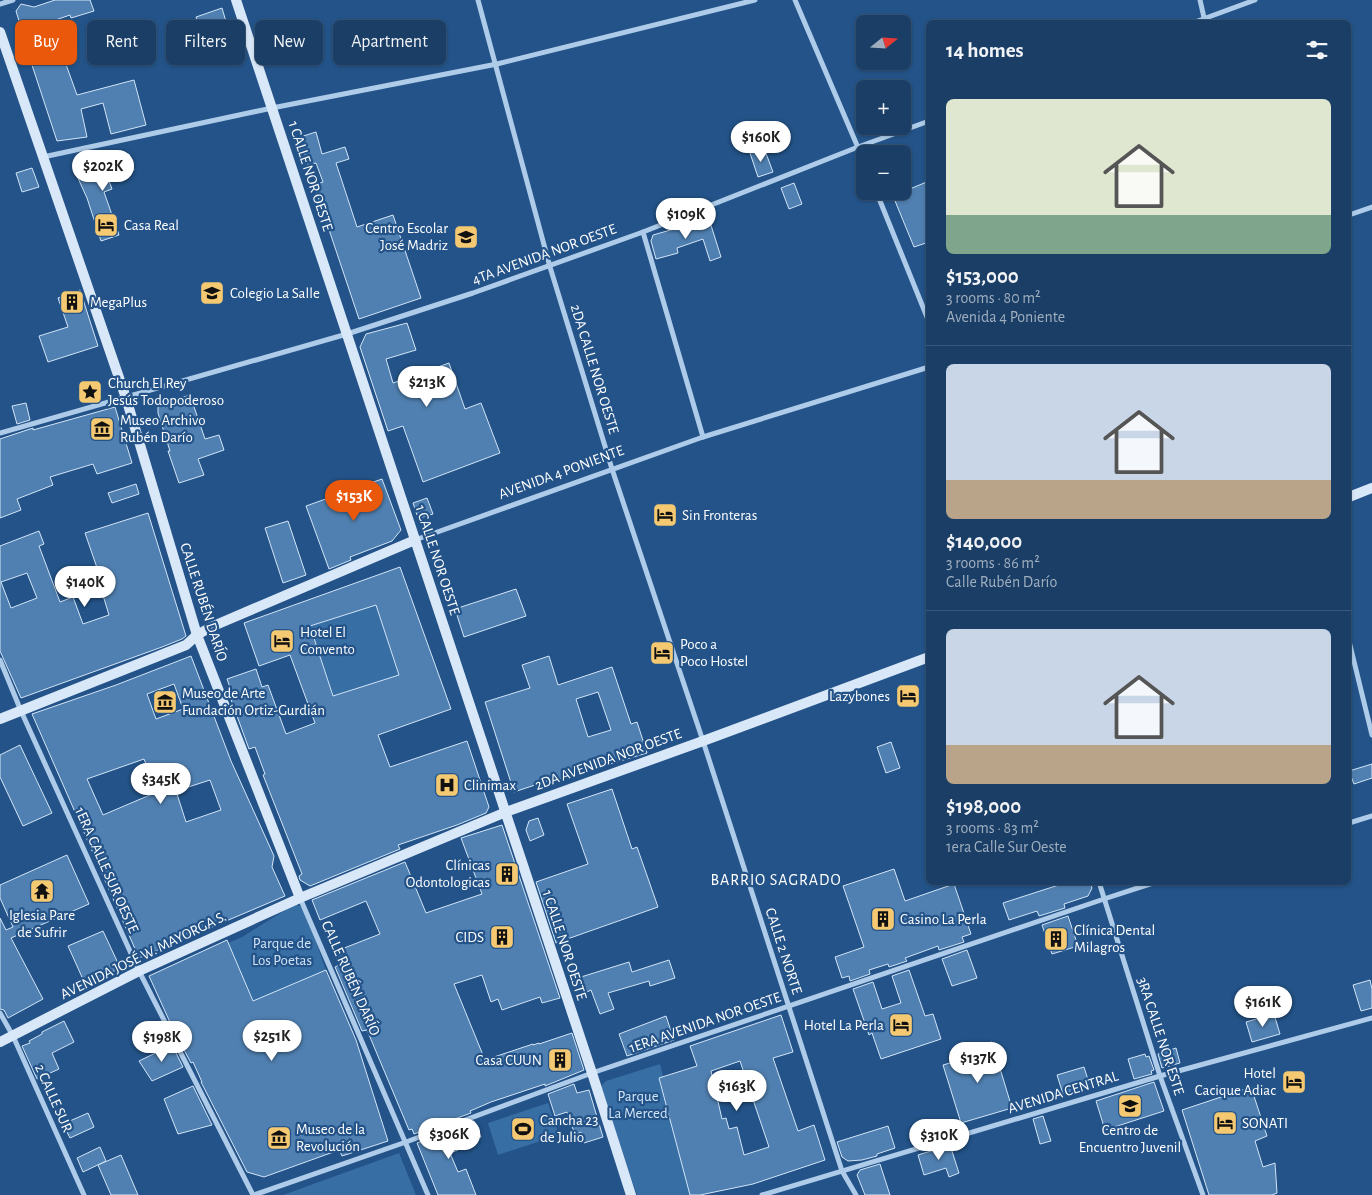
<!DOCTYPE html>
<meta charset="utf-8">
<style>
:root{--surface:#1a3e66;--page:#27496f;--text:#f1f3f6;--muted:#9faebf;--line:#38577a;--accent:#ea580c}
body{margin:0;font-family:"Alegreya Sans",sans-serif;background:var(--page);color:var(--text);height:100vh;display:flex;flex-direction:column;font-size:19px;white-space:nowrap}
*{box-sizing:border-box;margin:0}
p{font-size:16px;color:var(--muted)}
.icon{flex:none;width:28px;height:28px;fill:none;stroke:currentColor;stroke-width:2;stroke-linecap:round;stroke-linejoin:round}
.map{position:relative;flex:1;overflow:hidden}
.details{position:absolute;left:926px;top:20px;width:425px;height:865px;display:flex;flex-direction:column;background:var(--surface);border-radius:8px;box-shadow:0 1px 4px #0004,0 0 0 1px var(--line)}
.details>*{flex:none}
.hud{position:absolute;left:15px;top:20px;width:475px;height:45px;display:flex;gap:10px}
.needle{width:32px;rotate:72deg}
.controls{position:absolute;left:856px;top:15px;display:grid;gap:10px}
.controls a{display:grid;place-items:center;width:55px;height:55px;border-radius:8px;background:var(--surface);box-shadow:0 1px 4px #0004,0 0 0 1px var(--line);font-size:25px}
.price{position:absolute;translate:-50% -42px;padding:0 11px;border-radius:18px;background:#fff;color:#222;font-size:16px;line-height:32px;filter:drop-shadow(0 1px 2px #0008)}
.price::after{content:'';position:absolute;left:50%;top:30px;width:15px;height:11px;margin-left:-8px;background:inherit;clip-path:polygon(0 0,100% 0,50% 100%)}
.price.current{background:var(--accent);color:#fff}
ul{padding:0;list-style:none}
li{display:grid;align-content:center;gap:10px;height:265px;padding:0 20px}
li+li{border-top:1px solid var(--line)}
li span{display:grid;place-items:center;height:155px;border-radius:8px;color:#555}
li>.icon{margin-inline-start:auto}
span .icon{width:90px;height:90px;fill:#fffc;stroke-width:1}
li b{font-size:21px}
h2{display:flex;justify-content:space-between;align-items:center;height:60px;padding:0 20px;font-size:21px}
.tag{padding:0 18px;border-radius:8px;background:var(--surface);box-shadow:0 1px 4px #0004,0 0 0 1px var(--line);font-size:18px;line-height:45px}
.tag.current{background:var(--accent);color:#fff}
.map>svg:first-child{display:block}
.green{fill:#376ea4}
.building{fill:#5080b1;stroke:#d2e5f7;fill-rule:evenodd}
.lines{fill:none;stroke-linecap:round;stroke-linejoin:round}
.street{stroke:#aecce9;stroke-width:5}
.secondary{stroke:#d9e8f8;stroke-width:10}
.labels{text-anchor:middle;stroke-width:4.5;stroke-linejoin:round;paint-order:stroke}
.street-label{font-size:15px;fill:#fff;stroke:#235388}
.poi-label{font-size:15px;fill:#fff;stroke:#235388;text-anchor:start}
.park-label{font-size:15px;fill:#d2e5f7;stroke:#235388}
.neighbourhood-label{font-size:16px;letter-spacing:1px;fill:#fff;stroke:#235388}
</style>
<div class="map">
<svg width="1372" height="1195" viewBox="0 0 1372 1195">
<rect width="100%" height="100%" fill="#235388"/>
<g class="green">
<polygon points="376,605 399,675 333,696 310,626"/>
<polygon points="295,904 305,908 326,971 253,1001 228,943 242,937"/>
<polygon points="660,1064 693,1195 637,1195 601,1094 600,1087 606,1081"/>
<polygon points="548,1103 559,1135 498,1155 488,1123"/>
<polygon points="399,1153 416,1195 283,1195"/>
</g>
<g class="building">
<polygon points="55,0 90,0 94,11 71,18 70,15 41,25 51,47 59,45 77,95 134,80 146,125 111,134 103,103 81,109 87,137 57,141 28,53 19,32 22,31 16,11 21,4 34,7"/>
<polygon points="222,8 227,25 201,33 196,17"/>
<polygon points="316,132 322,154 345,147 349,159 336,163 357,227 393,215 421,298 359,319 314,185 323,182 316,163 308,165 305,154 301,155 297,138"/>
<polygon points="764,148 773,172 758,177 750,153"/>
<polygon points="129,154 134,170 108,178 112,189 104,192 119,235 101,241 87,198 77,176 82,169"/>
<polygon points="32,168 39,187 22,192 16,173"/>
<polygon points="929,181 929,242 914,247 893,196"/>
<polygon points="794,183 802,204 789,209 781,188"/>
<polygon points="709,219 721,257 710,261 703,239 677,248 678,253 656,259 651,241 653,235"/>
<polygon points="80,290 98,346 48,362 39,336 68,327 58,298"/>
<polygon points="407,323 416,350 386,359 393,383 449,363 465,409 481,403 500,453 423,482 403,426 388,431 360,347 366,334"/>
<polygon points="190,395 205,439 219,435 224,450 198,459 204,475 179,483 168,451 170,451 158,413 158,407 162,404"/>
<polygon points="26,403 30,420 17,424 12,406"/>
<polygon points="115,407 132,463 97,474 93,464 50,477 53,485 17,499 21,510 0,518 0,439 33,428 33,430"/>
<polygon points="382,479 401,530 392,541 350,557 351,560 329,569 306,506"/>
<polygon points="136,484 139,494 112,503 108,493"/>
<polygon points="427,498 433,514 423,517 417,515 413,503"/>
<path d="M148,513l38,123 -4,3 -20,8 -141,51 -21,-47v-105l39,-15 5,13 -5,2 21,56 13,-5 10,27 26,-9 -7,-23 3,-1 -20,-58zM27,573l10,25 -26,10 -10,-26z"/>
<polygon points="288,521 306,575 283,583 265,528"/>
<path d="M400,567l51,142 -73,26 12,32 77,-26 22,66 -3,6 -29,12 -59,20 2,4 -90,37 -10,-6 -1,-4 3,-2 -39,-99 2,-1 -10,-27 -6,2 -20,-55 3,-1 -5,-14 29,-10 6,18 6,-2 18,49 29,-11 -25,-68 -31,11 -15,-43zM376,605l23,70 -66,21 -23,-70z"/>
<polygon points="516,589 526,616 464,637 455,609"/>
<path d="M191,656l40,105 43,95 -2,11 13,29 -146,62 -107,-244 84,-29zM174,684l9,25 -27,10 -9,-25zM144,759l13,33 -54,23 -16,-36zM210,780l11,30 -35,12 -10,-31z"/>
<path d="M549,656l9,29 54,-18 19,57 6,-2 10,31 -88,26v-2l-45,15 -29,-90 45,-14 -8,-23zM598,692l13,38 -23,7 -12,-38z"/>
<polygon points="891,742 900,768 886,773 877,747"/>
<polygon points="20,745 52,813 23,826 0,777 0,755"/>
<polygon points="1372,764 1372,778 1354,784 1349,771"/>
<polygon points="612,789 632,849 637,847 658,907 556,943 536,882 588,864 567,804"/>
<polygon points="538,818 544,835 530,841 526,830 529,821"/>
<polygon points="502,825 560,998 542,1003 540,997 502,1010 498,999 491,1002 482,975 454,984 485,1060 533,1044 533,1045 539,1043 539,1044 572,1033 584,1070 545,1086 545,1084 491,1102 470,1111 471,1113 414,1134 412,1129 409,1130 367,1030 362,1031 335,967 339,965 334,952 380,934 366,901 320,920 312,900 405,862 426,913 482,894 461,838"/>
<polygon points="67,855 89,904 11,938 43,999 8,1018 4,1010 0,1009 0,918 6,930 13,927 0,898 0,885"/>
<polygon points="894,869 905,901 954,884 971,934 962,937 964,942 939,950 938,946 905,958 907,961 889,967 888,964 869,970 870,974 850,981 849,976 842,978 835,957 864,947 843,886"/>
<polygon points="1068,882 1090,882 1092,888 1088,896 1064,904 1065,908 1039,916 1037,911 1009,920 1003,903"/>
<polygon points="1068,916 1078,946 1052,954 1042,925"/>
<polygon points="103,931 117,961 113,974 86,986 68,946"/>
<polygon points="227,940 253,1001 326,970 356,1040 388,1141 342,1156 339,1150 264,1177 247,1172 201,1082 202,1082 193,1062 191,1063 174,1031 149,976"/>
<polygon points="967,950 977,978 952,986 942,959"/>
<polygon points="669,960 675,978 650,986 649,981 608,993 614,1009 600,1014 591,990 587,992 581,977 629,962 632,972"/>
<polygon points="909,970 925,1016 933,1014 941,1039 881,1059 872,1033 869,1035 853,989 873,982 882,1009 901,1003 892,976"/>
<polygon points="1370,980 1372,989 1372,1008 1361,1011 1353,985"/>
<polygon points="1274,1014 1280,1034 1252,1042 1246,1022"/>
<path d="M781,1015l12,37 -20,6 25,73 16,-6 11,35 -72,24 -53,11h-10l-31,-117 38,-12 -7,-20zM740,1061l29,86 -25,8 -7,-28 -8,2 -3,-11 -4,1 -11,-48z"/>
<polygon points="666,1016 674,1040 627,1056 619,1034"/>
<polygon points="64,1021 74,1042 52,1053 59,1069 37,1079 22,1046 30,1043 29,1041 42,1034 42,1032"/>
<polygon points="992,1042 1012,1108 961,1123 943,1065 963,1059 960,1051"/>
<polygon points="172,1045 183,1067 152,1081 139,1061"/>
<polygon points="1176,1048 1180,1063 1162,1068 1158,1054"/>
<polygon points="1145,1054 1146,1057 1149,1056 1154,1070 1151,1071 1152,1074 1134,1079 1128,1059"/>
<polygon points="1084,1067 1090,1086 1063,1094 1057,1075"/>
<polygon points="1154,1082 1164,1111 1105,1130 1096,1101"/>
<polygon points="574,1084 577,1093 589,1090 603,1137 584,1143 581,1132 575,1135 567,1112 555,1116 548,1094"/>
<polygon points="193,1086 212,1125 178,1134 164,1099"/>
<polygon points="1251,1087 1267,1136 1255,1141 1263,1167 1275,1163 1277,1193 1272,1195 1209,1195 1182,1110"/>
<polygon points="88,1113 94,1127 70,1138 63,1124"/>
<polygon points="1043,1116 1051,1141 1040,1144 1033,1119"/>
<polygon points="474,1121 481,1137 456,1147 458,1150 450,1153 458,1172 466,1169 476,1195 438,1195 417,1143"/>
<polygon points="888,1126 895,1148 877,1154 877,1156 862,1160 848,1161 842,1157 837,1142"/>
<polygon points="950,1145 959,1173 949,1177 946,1168 924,1175 918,1155"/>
<polygon points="100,1147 106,1161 83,1172 77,1158"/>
<polygon points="121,1155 138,1195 111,1195 98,1165"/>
<polygon points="880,1164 890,1195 865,1195 857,1175 860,1170"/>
</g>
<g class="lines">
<g class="street">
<polyline points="478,0 550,267 612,469 703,741 842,1171 856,1195"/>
<polyline points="795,0 865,164"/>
<polyline points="1200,0 1205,22"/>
<polyline points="0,4 13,0"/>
<polyline points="1195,22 1255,0"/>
<polyline points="43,157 272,108 497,64 755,0"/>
<polyline points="876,191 929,322"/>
<polyline points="1349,215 1372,207"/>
<polyline points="643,232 703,437"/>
<polyline points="0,433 347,334 473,293 643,232 858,147 929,121"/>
<polyline points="415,540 703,437 929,367"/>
<polyline points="1349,641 1372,735"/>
<polyline points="0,660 21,711 139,971 253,1195"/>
<polyline points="1349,823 1372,816"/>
<polyline points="1099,882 1160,1076 1203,1195"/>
<polyline points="300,898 428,1195"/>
<polyline points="0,1013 13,1036 84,1195"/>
<polyline points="254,1195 406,1142 592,1073 1104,899 1156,882"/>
<polyline points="762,1195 1160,1076 1372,1018"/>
</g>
<g class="secondary">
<polyline points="236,0 592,1073 631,1195"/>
<polyline points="0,32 126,398 197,635 300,898"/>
<polyline points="1349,497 1372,488"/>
<polyline points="0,719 186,645 197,635 211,627 415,540"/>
<polyline points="0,1042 139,971 300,898 506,812 703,741 929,657"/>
</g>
</g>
<defs>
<symbol id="hotel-square" viewBox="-11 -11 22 22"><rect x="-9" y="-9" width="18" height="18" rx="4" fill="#f5c971" stroke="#235388"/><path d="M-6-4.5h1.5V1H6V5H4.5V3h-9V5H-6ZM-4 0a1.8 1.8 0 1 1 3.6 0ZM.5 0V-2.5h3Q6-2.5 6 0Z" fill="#111"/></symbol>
<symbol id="school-square" viewBox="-11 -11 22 22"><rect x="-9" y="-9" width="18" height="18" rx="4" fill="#f5c971" stroke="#235388"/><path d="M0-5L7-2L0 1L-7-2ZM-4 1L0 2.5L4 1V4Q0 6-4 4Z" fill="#111"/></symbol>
<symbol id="building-square" viewBox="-11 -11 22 22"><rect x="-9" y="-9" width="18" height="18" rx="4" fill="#f5c971" stroke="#235388"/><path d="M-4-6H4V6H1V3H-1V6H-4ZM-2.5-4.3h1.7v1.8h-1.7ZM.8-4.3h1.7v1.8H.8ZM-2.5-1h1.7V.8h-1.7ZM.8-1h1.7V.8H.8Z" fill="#111"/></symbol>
<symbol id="sight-square" viewBox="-11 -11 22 22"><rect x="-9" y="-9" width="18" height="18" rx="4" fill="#f5c971" stroke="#235388"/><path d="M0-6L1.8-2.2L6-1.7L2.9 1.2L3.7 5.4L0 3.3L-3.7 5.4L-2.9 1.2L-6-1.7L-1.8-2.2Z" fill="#111"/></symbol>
<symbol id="museum-square" viewBox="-11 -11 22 22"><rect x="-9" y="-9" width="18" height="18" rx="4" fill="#f5c971" stroke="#235388"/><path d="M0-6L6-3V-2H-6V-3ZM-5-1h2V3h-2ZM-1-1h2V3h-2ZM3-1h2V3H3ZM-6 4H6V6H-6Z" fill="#111"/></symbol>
<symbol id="hospital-square" viewBox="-11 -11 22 22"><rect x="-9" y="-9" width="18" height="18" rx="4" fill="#f5c971" stroke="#235388"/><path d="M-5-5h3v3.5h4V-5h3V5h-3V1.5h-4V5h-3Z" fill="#111"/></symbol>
<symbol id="temple-square" viewBox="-11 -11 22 22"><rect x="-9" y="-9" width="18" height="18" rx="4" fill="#f5c971" stroke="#235388"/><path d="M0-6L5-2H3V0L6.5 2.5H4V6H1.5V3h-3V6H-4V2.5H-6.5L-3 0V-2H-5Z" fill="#111"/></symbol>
<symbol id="stadium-square" viewBox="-11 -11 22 22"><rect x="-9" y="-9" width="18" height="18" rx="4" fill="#f5c971" stroke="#235388"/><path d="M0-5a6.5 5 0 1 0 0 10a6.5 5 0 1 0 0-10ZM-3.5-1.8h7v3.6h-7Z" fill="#111"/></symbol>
</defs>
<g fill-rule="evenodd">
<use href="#hotel-square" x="92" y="211" width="28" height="28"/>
<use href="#school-square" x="452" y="223" width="28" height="28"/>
<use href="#school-square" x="198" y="279" width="28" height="28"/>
<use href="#building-square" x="58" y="288" width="28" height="28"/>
<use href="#sight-square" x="76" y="378" width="28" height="28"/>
<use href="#museum-square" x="88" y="415" width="28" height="28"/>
<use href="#hotel-square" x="651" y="501" width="28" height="28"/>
<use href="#hotel-square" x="268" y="627" width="28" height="28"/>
<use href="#hotel-square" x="648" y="639" width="28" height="28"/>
<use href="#hotel-square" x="894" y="682" width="28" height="28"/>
<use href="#museum-square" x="151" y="688" width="28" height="28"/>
<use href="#hospital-square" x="433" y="771" width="28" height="28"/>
<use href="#building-square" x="493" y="860" width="28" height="28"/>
<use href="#temple-square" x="28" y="877" width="28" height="28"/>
<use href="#building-square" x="869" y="905" width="28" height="28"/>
<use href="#building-square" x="488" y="923" width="28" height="28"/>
<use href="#building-square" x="1042" y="925" width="28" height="28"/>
<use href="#hotel-square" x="887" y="1011" width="28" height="28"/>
<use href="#building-square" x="546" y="1046" width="28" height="28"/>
<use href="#hotel-square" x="1280" y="1068" width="28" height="28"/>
<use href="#school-square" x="1116" y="1092" width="28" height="28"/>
<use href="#hotel-square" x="1211" y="1109" width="28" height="28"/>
<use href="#stadium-square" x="509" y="1115" width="28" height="28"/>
<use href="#museum-square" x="265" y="1124" width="28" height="28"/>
</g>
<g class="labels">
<g class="street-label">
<text transform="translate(311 176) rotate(72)" y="5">1 CALLE NOR OESTE</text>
<text transform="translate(544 254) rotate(-20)" y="5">4TA AVENIDA NOR OESTE</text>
<text transform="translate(595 369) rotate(73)" y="5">2DA CALLE NOR OESTE</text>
<text transform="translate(561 472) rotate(-20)" y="5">AVENIDA 4 PONIENTE</text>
<text transform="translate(438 560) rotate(72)" y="5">1 CALLE NOR OESTE</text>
<text transform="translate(204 602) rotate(72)" y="5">CALLE RUBÉN DARÍO</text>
<text transform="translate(608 759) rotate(-20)" y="5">2DA AVENIDA NOR OESTE</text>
<text transform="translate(107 870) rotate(66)" y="5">1ERA CALLE SUR OESTE</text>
<text transform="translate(565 945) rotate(72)" y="5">1 CALLE NOR OESTE</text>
<text transform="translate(784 951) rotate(72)" y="5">CALLE 2 NORTE</text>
<text transform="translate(143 955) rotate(-26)" y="5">AVENIDA JOSÉ W. MAYORGA S.</text>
<text transform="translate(351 978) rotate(66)" y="5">CALLE RUBÉN DARÍO</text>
<text transform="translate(705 1022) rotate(-19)" y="5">1ERA AVENIDA NOR OESTE</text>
<text transform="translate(1161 1036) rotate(72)" y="5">3RA CALLE NOR ESTE</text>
<text transform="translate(1063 1092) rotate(-17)" y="5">AVENIDA CENTRAL</text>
<text transform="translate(54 1098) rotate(66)" y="5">2 CALLE SUR</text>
</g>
<g class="poi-label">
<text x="124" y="230">Casa Real</text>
<text x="448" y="233" text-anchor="end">Centro Escolar<tspan x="448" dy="17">José Madriz</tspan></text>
<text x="230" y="298">Colegio La Salle</text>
<text x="90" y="307">MegaPlus</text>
<text x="108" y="388">Church El Rey<tspan x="108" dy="17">Jesús Todopoderoso</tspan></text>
<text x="120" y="425">Museo Archivo<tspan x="120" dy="17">Rubén Darío</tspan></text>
<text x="682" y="520">Sin Fronteras</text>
<text x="300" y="637">Hotel El<tspan x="300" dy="17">Convento</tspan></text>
<text x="680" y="649">Poco a<tspan x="680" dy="17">Poco Hostel</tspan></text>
<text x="182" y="698">Museo de Arte<tspan x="182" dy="17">Fundación Ortiz-Gurdián</tspan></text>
<text x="890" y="701" text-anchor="end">Lazybones</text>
<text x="464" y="790">Clinimax</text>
<text x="490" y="870" text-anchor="end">Clínicas<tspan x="490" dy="17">Odontologicas</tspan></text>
<text x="42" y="920" text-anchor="middle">Iglesia Pare<tspan x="42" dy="17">de Sufrir</tspan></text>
<text x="900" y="924">Casino La Perla</text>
<text x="1074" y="935">Clínica Dental<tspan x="1074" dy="17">Milagros</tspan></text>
<text x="484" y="942" text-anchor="end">CIDS</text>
<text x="884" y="1030" text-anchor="end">Hotel La Perla</text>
<text x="542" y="1065" text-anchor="end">Casa CUUN</text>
<text x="1276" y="1078" text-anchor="end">Hotel<tspan x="1276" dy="17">Cacique Adiac</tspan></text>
<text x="540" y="1125">Cancha 23<tspan x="540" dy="17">de Julio</tspan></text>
<text x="1242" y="1128">SONATI</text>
<text x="296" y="1134">Museo de la<tspan x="296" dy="17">Revolución</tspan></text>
<text x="1130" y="1135" text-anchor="middle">Centro de<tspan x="1130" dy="17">Encuentro Juvenil</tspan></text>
</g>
<g class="park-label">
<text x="282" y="948">Parque de<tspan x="282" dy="17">Los Poetas</tspan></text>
<text x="638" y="1101">Parque<tspan x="638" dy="17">La Merced</tspan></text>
</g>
<g class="neighbourhood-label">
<text x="776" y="885">BARRIO SAGRADO</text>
</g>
</g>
</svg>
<div class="controls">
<a><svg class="needle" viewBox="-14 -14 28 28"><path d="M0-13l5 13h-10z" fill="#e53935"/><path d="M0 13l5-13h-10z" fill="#9faebf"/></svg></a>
<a>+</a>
<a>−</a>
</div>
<b class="price" style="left:761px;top:163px">$160K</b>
<b class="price" style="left:103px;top:192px">$202K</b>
<b class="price" style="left:686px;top:240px">$109K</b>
<b class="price" style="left:427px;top:408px">$213K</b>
<b class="price current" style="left:354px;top:522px">$153K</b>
<b class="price" style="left:85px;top:608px">$140K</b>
<b class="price" style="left:161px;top:805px">$345K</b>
<b class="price" style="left:1263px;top:1028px">$161K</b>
<b class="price" style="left:272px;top:1062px">$251K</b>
<b class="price" style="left:162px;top:1063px">$198K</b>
<b class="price" style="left:978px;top:1084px">$137K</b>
<b class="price" style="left:737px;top:1112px">$163K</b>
<b class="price" style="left:449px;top:1160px">$306K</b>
<b class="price" style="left:939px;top:1161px">$310K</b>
<div class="hud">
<a class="tag current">Buy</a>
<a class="tag">Rent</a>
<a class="tag">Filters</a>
<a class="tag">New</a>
<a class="tag">Apartment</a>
</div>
<section class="details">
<h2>14 homes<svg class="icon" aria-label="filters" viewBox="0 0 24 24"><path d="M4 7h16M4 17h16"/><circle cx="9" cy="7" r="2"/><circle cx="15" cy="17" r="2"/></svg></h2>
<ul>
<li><span style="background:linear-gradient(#dfe7d0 75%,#7fa58c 0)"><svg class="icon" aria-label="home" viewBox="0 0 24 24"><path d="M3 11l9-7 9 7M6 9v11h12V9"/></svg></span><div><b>$153,000</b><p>3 rooms · 80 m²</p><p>Avenida 4 Poniente</p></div></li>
<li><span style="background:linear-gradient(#c9d6e8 75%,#b9a48a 0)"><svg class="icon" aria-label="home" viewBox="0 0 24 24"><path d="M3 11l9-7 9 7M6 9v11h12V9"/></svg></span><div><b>$140,000</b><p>3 rooms · 86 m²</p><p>Calle Rubén Darío</p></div></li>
<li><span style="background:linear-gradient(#c9d6e8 75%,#b9a48a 0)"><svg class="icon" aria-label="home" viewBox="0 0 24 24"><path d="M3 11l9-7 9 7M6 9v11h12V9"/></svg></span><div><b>$198,000</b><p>3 rooms · 83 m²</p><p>1era Calle Sur Oeste</p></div></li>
</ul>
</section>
</div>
